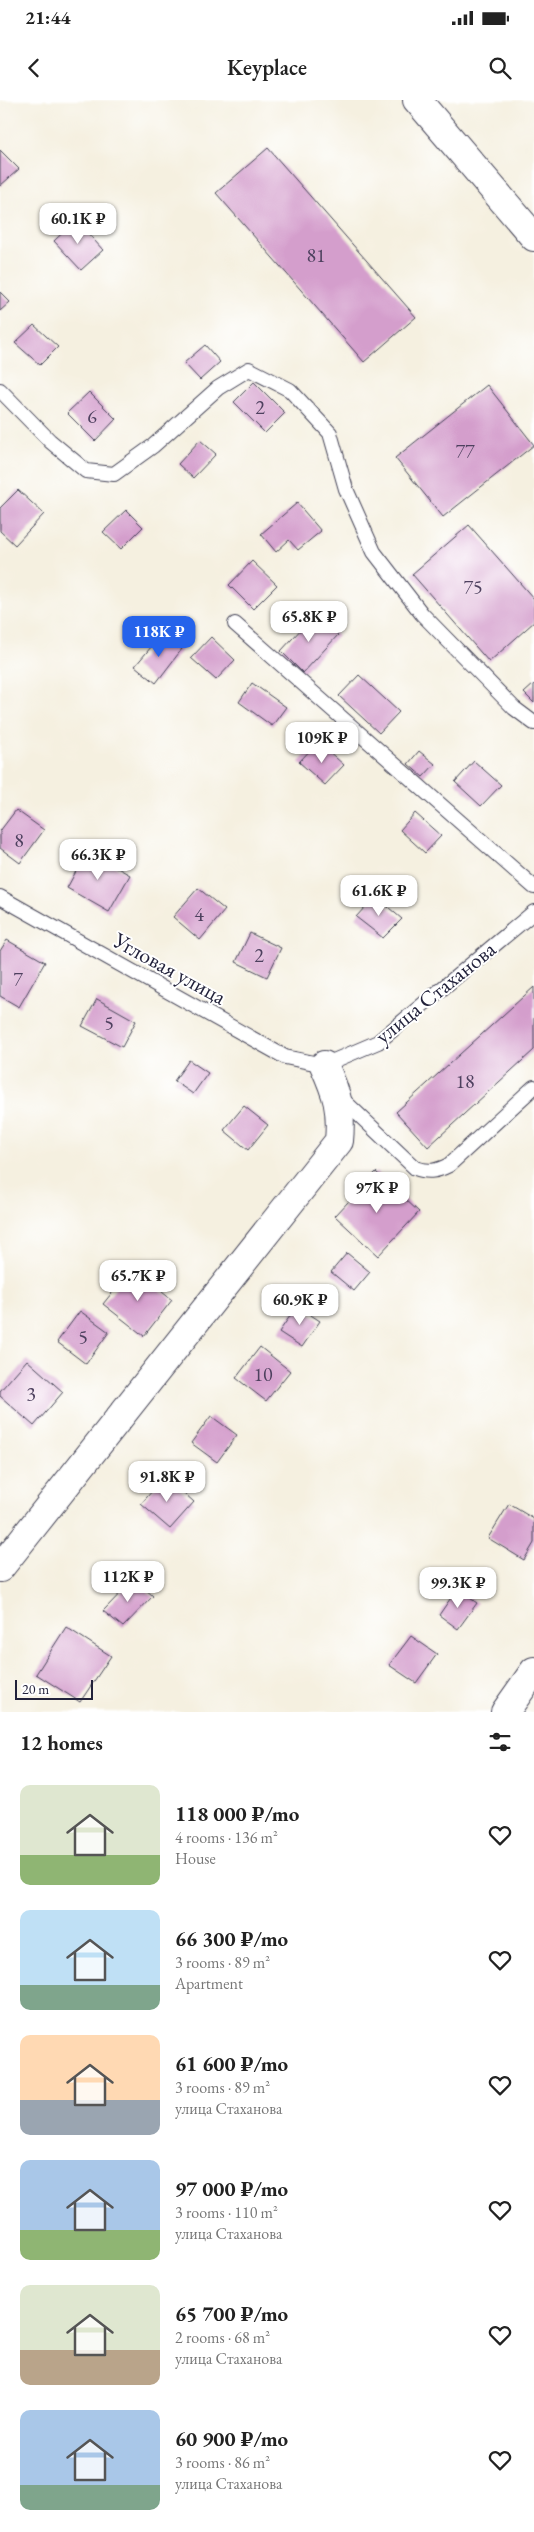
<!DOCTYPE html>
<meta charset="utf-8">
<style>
:root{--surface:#fff;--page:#f6f6f6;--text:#222;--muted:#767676;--accent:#2563eb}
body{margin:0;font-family:"EB Garamond",serif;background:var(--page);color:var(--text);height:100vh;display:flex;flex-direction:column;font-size:19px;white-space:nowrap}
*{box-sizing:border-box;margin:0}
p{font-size:16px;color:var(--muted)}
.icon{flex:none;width:28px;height:28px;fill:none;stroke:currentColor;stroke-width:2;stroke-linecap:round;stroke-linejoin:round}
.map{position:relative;height:1612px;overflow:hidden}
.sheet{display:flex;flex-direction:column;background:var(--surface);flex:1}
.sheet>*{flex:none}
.scale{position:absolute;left:15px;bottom:12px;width:78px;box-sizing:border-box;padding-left:5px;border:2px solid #22223b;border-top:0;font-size:14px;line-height:18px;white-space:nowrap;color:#22223b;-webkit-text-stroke:4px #fff;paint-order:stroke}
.price{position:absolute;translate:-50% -42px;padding:0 11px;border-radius:10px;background:#fff;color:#222;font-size:16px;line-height:32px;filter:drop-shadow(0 1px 2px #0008)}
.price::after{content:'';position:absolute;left:50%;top:30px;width:15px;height:11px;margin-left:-8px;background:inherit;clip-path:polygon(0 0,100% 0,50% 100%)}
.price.active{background:var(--accent);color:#fff}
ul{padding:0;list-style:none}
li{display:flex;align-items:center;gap:15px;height:125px;padding:0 20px}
li span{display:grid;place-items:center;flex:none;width:140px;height:100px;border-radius:10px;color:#555}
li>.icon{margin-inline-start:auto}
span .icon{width:60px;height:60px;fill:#fffc;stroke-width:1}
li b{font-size:21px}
h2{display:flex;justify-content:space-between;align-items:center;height:60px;padding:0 20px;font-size:21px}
.status{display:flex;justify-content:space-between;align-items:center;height:35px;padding:0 25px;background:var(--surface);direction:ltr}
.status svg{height:14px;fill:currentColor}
header{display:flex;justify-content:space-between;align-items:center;height:65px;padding:0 20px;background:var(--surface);font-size:22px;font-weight:600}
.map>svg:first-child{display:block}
.building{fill:#d49ecc}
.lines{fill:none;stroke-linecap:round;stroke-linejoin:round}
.service-casing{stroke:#424154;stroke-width:16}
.minor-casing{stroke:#424154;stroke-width:30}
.trunk-casing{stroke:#424154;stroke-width:30}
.service{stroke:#fff;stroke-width:14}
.minor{stroke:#fff;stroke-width:28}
.trunk{stroke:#fff;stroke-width:28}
.labels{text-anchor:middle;stroke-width:4;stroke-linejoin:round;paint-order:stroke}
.number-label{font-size:20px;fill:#4e415f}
.street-label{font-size:22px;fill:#22223b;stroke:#fff}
</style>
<div class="status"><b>21:44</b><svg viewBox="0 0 49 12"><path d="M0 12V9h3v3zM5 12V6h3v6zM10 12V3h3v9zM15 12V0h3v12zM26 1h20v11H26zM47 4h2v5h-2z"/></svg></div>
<header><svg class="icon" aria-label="back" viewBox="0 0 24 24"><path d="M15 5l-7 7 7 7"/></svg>Keyplace<svg class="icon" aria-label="search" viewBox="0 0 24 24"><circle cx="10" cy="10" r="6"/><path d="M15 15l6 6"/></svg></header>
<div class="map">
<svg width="534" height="1612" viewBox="0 0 534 1612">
<rect width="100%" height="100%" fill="#fff"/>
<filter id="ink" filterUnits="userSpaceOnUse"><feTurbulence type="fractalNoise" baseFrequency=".02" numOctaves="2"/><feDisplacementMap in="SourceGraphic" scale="10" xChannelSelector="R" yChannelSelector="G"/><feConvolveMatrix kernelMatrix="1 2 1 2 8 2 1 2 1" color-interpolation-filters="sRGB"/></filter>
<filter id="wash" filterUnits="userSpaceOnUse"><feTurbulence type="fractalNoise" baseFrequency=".0096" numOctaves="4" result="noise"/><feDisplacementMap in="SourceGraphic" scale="20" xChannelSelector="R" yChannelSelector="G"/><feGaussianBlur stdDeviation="1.12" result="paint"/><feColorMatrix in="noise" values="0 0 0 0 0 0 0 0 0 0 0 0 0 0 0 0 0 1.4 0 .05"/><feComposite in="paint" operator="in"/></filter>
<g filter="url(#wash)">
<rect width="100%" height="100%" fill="#f5f0e0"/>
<g id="blocks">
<g class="building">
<polygon points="268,48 416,217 364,262 216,93"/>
<polygon points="0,50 19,69 0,86"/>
<polygon points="76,120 103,150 81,170 54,141"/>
<polygon points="0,192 10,202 0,211"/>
<polygon points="34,225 58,247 40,265 15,243"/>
<polygon points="205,245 220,262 200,280 184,263"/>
<polygon points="254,282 285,313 265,333 234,302"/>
<polygon points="487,285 534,345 443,417 395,358"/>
<polygon points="89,292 116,319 95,341 67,313"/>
<polygon points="200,340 216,354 193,378 178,364"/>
<polygon points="18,390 44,414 15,445 0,431 0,408"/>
<polygon points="297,403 321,431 298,450 289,440 276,452 261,434"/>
<polygon points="126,410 143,427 121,449 103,432"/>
<polygon points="469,425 534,499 534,522 489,562 412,474"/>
<polygon points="252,461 277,485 253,509 229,485"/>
<polygon points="315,514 338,535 303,573 281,551"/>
<polygon points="163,533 182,549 156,583 135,566"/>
<polygon points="211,537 235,560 216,580 191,558"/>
<polygon points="359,575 399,612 379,633 339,596"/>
<polygon points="252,583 286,607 272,626 239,602"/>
<polygon points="534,584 534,603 524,593"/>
<polygon points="318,642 344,665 325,685 299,662"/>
<polygon points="419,651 435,664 423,677 408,664"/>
<polygon points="474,661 501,685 481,706 455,682"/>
<polygon points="16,710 44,730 20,763 0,748 0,731"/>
<polygon points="415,713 441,736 425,753 400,730"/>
<polygon points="87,751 130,775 109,812 67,788"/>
<polygon points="198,788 225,810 200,840 173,817"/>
<polygon points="375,796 402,819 383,838 356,817"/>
<polygon points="250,833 281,848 267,877 236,862"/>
<polygon points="7,840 45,862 19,907 0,896 0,851"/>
<polygon points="534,887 534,950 428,1047 396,1012"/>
<polygon points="97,899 136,921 122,947 82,926"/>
<polygon points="189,960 208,973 193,994 174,981"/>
<polygon points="244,1006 268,1025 248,1050 224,1030"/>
<polygon points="376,1072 419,1112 378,1156 335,1116"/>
<polygon points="347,1153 370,1172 354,1191 331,1172"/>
<polygon points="132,1168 172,1200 144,1236 103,1204"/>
<polygon points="297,1206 320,1221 302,1247 279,1232"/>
<polygon points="80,1211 109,1232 86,1264 57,1242"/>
<polygon points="260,1247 290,1271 266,1301 236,1278"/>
<polygon points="27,1260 63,1292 34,1326 0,1296 0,1291"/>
<polygon points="211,1316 237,1335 217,1362 191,1343"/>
<polygon points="165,1376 194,1402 170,1429 141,1404"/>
<polygon points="509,1404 534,1419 534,1443 524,1460 488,1438"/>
<polygon points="134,1479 153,1496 123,1527 103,1511"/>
<polygon points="457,1489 477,1503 458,1529 439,1515"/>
<polygon points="66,1527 111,1556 80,1602 36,1574"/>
<polygon points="411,1536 437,1554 416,1583 389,1565"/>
</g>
</g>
</g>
<g filter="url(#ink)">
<use href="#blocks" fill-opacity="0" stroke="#424154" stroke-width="1"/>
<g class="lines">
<defs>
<g id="service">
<polyline points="0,290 50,341 86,371 114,374 153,346 218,288 249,269 290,290 330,333 346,389 374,452 422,514 514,608 534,623"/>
<polyline points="235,524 534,787"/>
<polyline points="0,797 285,957 324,965 378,942 534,812"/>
<path d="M339,996l76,72c14,5 22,3 34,-3l85,-78"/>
</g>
<g id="minor">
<path d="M0,1468l339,-427c3,-32 -2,-47 -15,-76"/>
<polyline points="505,1612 534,1571"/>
</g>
<polyline id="trunk" points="417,0 534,137"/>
</defs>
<use href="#service" class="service-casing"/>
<use href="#minor" class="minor-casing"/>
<use href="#trunk" class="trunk-casing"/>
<use href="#service" class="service"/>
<use href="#minor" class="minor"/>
<use href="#trunk" class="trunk"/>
</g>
</g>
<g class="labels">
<g class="number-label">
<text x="316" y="162">81</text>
<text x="260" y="314">2</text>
<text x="92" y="323">6</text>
<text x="465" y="358">77</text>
<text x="473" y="494">75</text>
<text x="19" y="747">8</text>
<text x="199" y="821">4</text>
<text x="259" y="862">2</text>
<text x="18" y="886">7</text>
<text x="109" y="930">5</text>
<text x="465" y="988">18</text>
<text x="83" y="1244">5</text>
<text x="263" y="1281">10</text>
<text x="31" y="1301">3</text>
</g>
<g class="street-label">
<text transform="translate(170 868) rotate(29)" y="8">Угловая улица</text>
<text transform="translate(435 892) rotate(-39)" y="8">улица Стаханова</text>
</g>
</g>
</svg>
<div class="scale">20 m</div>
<b class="price" style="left:78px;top:145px">60.1K ₽</b>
<b class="price" style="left:309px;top:543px">65.8K ₽</b>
<b class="price active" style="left:159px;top:558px">118K ₽</b>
<b class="price" style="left:322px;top:664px">109K ₽</b>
<b class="price" style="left:98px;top:781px">66.3K ₽</b>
<b class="price" style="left:379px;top:817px">61.6K ₽</b>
<b class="price" style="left:377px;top:1114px">97K ₽</b>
<b class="price" style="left:138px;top:1202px">65.7K ₽</b>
<b class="price" style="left:300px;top:1226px">60.9K ₽</b>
<b class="price" style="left:167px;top:1403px">91.8K ₽</b>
<b class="price" style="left:128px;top:1503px">112K ₽</b>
<b class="price" style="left:458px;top:1509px">99.3K ₽</b>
</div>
<section class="sheet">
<h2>12 homes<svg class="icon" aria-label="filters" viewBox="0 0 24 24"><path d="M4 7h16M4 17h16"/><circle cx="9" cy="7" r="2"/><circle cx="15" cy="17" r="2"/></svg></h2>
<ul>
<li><span style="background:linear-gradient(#dfe7d0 70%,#8fb573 0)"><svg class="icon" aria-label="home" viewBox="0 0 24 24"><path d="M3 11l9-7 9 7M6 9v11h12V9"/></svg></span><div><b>118 000 ₽/mo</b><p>4 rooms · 136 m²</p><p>House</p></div><svg class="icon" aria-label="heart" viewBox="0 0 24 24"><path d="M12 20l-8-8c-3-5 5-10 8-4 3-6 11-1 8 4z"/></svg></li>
<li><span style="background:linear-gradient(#bfe0f5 75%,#7fa58c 0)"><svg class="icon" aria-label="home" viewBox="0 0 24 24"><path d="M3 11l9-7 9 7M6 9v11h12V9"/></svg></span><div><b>66 300 ₽/mo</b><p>3 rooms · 89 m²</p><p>Apartment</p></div><svg class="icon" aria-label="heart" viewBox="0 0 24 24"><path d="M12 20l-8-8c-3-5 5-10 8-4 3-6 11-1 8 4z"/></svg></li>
<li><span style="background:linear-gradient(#ffd9b3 65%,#9aa5b1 0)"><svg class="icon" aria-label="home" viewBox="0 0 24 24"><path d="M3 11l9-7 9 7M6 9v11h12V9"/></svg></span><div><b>61 600 ₽/mo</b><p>3 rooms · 89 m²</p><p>улица Стаханова</p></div><svg class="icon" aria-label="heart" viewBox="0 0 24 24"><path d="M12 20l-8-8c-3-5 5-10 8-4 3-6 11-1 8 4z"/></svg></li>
<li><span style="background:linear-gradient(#a9c7e8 70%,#8fb573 0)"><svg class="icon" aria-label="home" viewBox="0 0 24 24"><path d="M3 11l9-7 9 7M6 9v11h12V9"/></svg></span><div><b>97 000 ₽/mo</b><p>3 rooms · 110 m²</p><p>улица Стаханова</p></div><svg class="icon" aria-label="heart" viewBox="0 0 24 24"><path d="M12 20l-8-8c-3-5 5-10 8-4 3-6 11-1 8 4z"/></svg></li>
<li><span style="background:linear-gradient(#dfe7d0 65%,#b9a48a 0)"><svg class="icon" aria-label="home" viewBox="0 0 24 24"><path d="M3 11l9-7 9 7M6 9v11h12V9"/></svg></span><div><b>65 700 ₽/mo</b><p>2 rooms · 68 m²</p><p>улица Стаханова</p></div><svg class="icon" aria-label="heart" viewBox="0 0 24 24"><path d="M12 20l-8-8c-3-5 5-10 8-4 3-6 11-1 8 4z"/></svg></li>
<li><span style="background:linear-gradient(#a9c7e8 75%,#7fa58c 0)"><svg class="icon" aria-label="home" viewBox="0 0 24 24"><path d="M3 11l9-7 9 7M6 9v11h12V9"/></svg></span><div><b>60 900 ₽/mo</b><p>3 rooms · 86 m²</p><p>улица Стаханова</p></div><svg class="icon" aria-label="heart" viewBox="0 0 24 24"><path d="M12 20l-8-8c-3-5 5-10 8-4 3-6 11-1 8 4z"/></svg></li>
</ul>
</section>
